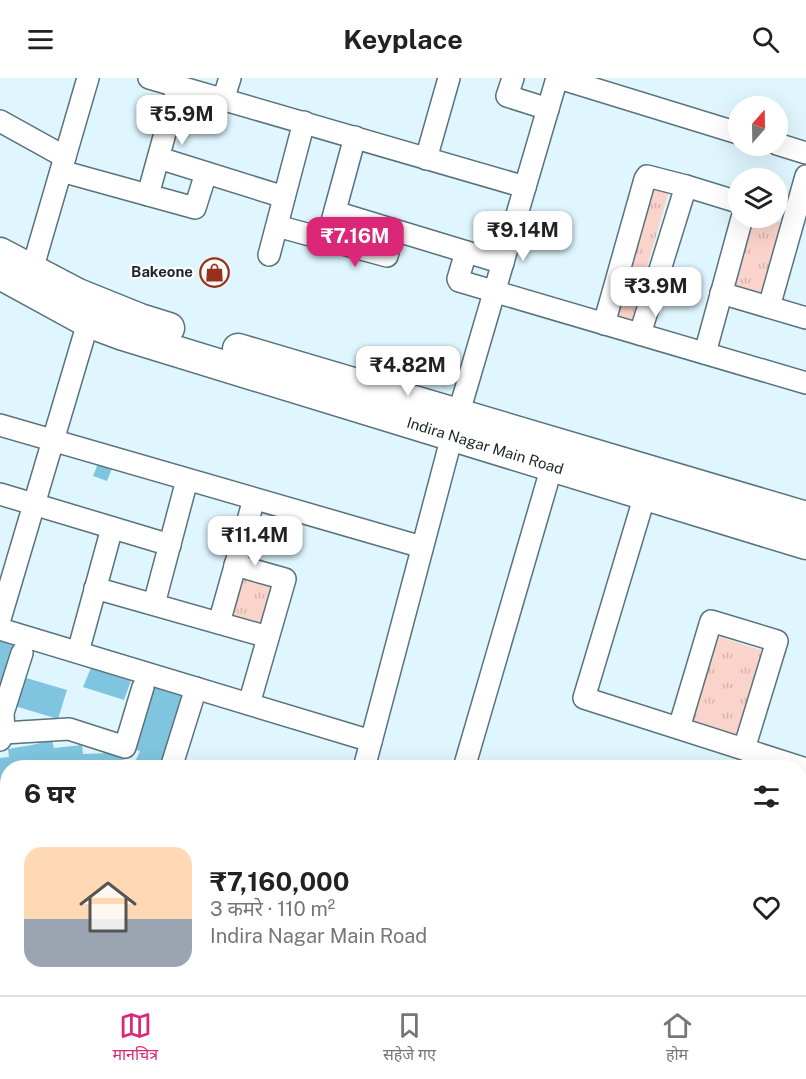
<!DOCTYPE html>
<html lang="hi">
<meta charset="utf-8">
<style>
:root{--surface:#fff;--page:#f6f6f6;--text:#222;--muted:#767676;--line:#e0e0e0;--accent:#db2777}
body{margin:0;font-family:"Public Sans","Noto Sans Devanagari",sans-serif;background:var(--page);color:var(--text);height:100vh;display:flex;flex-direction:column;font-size:22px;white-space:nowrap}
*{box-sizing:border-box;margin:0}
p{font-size:20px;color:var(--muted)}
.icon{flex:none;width:33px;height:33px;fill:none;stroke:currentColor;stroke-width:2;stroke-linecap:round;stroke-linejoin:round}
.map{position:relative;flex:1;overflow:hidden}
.details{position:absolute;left:0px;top:682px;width:807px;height:236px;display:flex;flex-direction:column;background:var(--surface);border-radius:24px 24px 0 0;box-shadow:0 6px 24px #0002}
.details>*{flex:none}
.needle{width:39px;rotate:20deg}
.buttons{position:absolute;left:728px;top:18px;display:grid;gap:12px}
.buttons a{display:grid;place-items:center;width:60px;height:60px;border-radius:50%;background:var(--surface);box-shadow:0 6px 24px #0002;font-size:30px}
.price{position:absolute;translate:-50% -51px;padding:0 14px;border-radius:12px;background:#fff;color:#222;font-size:20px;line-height:39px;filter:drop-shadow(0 2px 3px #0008)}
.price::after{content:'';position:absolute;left:50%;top:36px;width:18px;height:14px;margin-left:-9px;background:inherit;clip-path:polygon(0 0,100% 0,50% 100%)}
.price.active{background:var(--accent);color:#fff}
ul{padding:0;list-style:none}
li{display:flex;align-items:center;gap:18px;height:150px;padding:0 24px}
li span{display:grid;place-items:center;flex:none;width:168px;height:120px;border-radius:18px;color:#555}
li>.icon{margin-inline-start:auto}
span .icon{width:72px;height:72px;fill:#fffc;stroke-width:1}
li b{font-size:26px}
h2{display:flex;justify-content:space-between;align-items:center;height:72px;padding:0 24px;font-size:26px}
header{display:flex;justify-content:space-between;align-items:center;height:78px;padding:0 24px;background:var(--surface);font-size:27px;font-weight:700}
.menu{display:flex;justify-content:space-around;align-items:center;height:84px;border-top:2px solid var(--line);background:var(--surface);font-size:16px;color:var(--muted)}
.menu a{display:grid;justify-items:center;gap:3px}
.menu .active{color:var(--accent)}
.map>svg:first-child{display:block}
.grass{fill:url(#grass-tufts)}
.building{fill:#80c5df}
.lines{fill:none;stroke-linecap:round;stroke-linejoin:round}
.street-casing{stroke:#59727c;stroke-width:24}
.secondary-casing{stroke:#59727c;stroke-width:33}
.street{stroke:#fff;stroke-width:21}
.secondary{stroke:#fff;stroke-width:30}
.labels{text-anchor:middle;stroke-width:4.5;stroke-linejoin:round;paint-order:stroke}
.poi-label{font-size:15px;font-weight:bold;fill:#1c272b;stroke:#fff;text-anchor:end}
.street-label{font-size:15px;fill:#1c272b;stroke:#fff}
</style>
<header><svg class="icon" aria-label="menu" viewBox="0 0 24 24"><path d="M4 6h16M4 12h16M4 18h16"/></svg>Keyplace<svg class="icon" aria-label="search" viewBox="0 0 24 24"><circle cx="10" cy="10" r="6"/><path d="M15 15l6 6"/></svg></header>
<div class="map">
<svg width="806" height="917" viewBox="0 0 806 917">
<defs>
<pattern id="grass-tufts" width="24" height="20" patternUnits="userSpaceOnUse" patternTransform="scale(1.5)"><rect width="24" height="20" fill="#fad3ca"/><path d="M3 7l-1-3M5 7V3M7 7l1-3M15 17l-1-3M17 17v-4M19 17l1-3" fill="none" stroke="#d6b5ae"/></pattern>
</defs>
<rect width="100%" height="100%" fill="#dff6ff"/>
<g class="grass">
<polygon points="637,103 669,113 629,251 597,242"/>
<polygon points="742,140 762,140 787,147 765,225 721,213"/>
<polygon points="241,495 282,506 269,554 228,543"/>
<polygon points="717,558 764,573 738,657 691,642"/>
</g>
<g class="building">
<polygon points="99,383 113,388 107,403 93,398"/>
<polygon points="0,563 12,567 1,605 0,605"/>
<polygon points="93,585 133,597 124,622 83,609"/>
<polygon points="23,599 67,612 58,641 15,628"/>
<polygon points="154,603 191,615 166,690 8,690 8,720 0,720 0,680 9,679 8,671 32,667 52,662 54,670 82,667 83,676 109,675 134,686 140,673 132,671"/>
</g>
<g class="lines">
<defs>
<g id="street">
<polyline points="149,0 525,109"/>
<polyline points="513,0 507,18 548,31"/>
<polyline points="559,0 738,55"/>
<polyline points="223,22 230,0"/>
<polyline points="0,43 65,79"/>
<polyline points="777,66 806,75"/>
<polyline points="159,80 284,119"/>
<polyline points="426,81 449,0"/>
<polyline points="61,93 195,130 206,95"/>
<polyline points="148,117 178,8"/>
<polyline points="335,134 503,185"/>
<polyline points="331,147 355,59"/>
<polyline points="277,148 387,178 394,152"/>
<polyline points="466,174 458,201 459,203 806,305"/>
<polyline points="269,177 304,44"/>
<polyline points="32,192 88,0"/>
<polyline points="721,215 806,240"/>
<polyline points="769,229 806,98"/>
<polyline points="604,246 645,101 647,98 686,108 738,124"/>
<polyline points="640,256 686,108"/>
<polyline points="705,275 742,140"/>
<polyline points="0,347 422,469"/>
<polyline points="0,416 170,467"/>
<polyline points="645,417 584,620 806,691"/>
<polyline points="235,487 285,501 249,626"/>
<polyline points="95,510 268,559"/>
<polyline points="154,526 187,402"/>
<polyline points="0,541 92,231"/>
<polyline points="219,545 254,421"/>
<polyline points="0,551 371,663"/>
<polyline points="78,574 112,450"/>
<polyline points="679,650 711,543 777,563 744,671"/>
<polyline points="4,655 69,651 125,669 143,609"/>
<polyline points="0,662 4,655 3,635 22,575"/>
<polyline points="171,690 196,610"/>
<polyline points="364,690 452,358 557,0"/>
<polyline points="464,690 552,388"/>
<polyline points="0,729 8,729"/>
<polyline points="0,813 8,813"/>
<polyline points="350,911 351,910"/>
<polyline points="163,917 173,910"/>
<polyline points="253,917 262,910"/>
<polyline points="477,917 479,910"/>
</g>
<g id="secondary">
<polyline points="0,175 78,216 140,241 169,250"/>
<polyline points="0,196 88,244 123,257 806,466"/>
<polyline points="238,271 806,439"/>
<polyline points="804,917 806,911"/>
</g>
</defs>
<use href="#street" class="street-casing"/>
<use href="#secondary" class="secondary-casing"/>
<use href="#street" class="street"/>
<use href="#secondary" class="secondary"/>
</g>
<defs>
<symbol id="shop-ring" viewBox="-11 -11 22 22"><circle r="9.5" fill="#fff" stroke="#99301b" stroke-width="1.5"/><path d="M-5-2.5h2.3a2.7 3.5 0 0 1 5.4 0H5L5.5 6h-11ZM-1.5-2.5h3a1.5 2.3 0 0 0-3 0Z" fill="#99301b"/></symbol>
</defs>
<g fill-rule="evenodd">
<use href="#shop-ring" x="198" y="178" width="33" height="33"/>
</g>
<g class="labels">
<g class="poi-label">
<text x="193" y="199">Bakeone</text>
</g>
<g class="street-label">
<text transform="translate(485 368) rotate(17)" y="5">Indira Nagar Main Road</text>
</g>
</g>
</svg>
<div class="buttons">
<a><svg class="needle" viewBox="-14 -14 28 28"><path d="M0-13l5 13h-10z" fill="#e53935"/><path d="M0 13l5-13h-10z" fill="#767676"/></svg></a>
<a><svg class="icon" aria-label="layers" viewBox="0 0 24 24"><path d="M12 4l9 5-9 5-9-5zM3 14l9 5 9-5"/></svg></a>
</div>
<b class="price" style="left:182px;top:68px">₹5.9M</b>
<b class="price" style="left:523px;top:184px">₹9.14M</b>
<b class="price active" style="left:355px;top:190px">₹7.16M</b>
<b class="price" style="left:656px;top:240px">₹3.9M</b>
<b class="price" style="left:408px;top:319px">₹4.82M</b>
<b class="price" style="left:255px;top:489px">₹11.4M</b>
<section class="details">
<h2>6 घर<svg class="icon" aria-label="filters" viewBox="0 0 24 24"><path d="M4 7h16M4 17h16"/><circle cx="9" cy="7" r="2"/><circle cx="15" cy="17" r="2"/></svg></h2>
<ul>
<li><span style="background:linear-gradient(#ffd9b3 60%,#9aa5b1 0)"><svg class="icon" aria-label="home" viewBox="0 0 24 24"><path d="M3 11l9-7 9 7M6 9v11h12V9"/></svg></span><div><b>₹7,160,000</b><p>3 कमरे · 110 m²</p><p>Indira Nagar Main Road</p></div><svg class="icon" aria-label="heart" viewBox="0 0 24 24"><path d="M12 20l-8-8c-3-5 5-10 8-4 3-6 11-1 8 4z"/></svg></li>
</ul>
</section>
</div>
<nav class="menu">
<a class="active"><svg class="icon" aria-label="map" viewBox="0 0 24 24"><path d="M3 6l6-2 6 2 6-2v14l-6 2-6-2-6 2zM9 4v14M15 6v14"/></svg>मानचित्र</a>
<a><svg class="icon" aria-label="saved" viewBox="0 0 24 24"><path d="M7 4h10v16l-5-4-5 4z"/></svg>सहेजे गए</a>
<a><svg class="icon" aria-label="home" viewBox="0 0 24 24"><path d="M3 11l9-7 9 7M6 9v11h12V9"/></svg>होम</a>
</nav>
